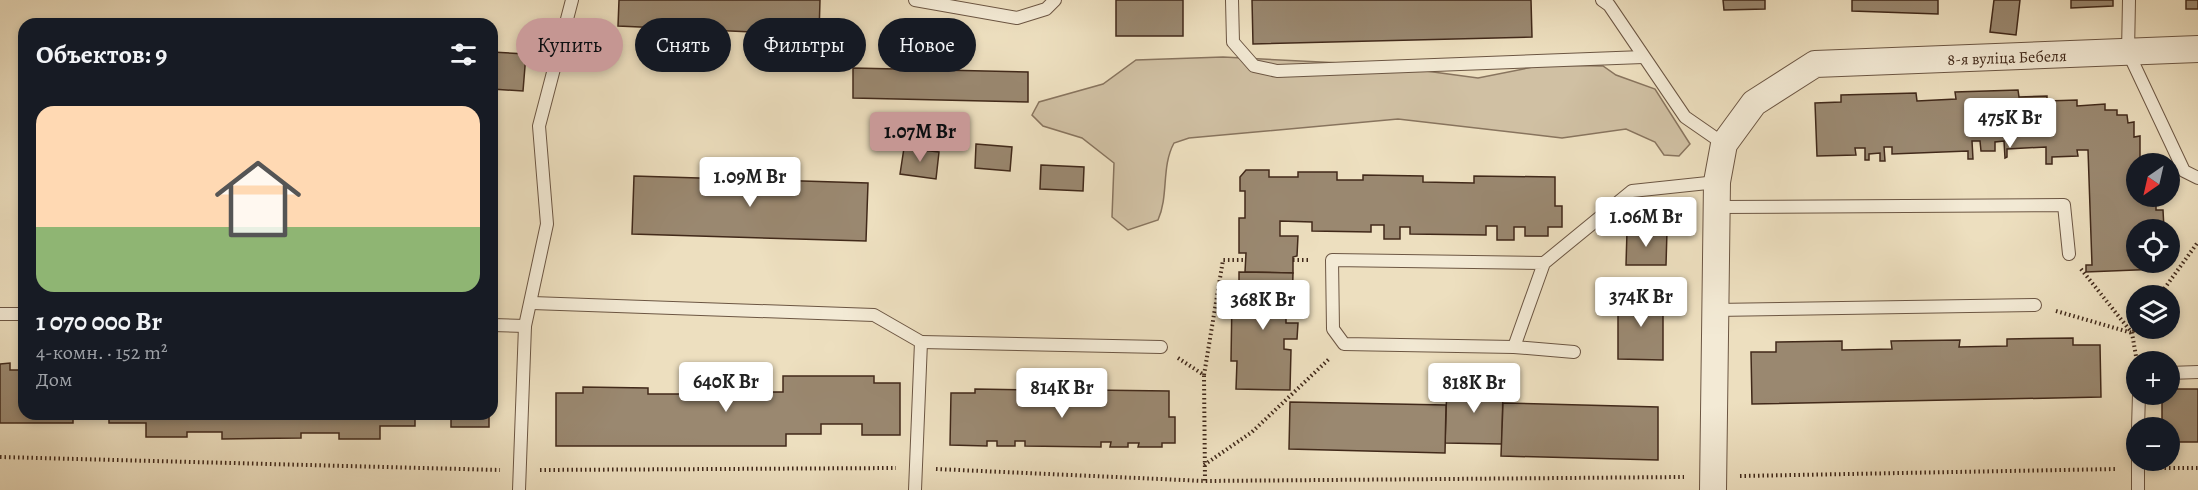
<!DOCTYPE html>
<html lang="ru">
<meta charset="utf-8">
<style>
:root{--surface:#171b24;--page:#20242c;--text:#f1f3f6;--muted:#9ea1a6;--accent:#c59692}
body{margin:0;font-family:Alegreya,serif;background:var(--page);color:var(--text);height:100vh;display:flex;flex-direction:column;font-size:22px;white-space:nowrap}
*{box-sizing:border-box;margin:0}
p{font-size:20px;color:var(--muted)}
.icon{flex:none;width:33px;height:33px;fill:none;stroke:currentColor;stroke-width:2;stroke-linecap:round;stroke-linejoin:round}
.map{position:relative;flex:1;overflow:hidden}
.side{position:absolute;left:18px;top:18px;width:480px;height:402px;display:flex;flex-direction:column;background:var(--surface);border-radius:18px;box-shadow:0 3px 9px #0003}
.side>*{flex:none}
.guide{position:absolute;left:516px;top:18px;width:570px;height:54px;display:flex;gap:12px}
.needle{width:39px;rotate:214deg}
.fabs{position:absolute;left:2126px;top:153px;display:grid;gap:12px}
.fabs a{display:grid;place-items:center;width:54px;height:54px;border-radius:50%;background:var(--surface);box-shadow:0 3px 9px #0003;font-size:30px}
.price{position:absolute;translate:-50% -51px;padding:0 14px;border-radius:6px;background:#fff;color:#222;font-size:20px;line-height:39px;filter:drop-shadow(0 2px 3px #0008)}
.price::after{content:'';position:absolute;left:50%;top:36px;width:18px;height:14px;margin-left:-9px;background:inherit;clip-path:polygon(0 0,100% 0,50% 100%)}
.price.active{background:var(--accent);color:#111}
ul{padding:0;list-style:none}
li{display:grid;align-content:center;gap:12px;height:318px;padding:0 18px}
li span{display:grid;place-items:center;height:186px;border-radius:18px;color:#555}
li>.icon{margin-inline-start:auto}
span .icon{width:108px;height:108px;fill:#fffc;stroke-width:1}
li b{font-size:26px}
h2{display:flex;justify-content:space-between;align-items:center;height:72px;padding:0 18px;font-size:26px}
.tag{padding:0 21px;border-radius:27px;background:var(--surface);box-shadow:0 3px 9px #0003;font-size:21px;line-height:54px}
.tag.active{background:var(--accent);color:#111}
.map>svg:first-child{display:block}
.green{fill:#d0c0a3;stroke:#88745e;stroke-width:1.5}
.building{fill:#9a8870;stroke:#41291a;stroke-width:1.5}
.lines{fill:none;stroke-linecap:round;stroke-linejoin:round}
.lane-casing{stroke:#6c5643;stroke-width:14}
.street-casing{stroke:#6c5643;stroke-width:28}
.path{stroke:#41291a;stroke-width:4;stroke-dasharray:1.5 3;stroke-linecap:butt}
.lane{stroke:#f3ead5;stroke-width:12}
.street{stroke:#f3ead5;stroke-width:26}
.labels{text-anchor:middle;stroke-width:4.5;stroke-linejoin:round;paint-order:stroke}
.street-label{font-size:16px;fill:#41291a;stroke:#f3ead5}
</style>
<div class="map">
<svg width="2198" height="490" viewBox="0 0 2198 490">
<rect width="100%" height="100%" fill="#eddfbf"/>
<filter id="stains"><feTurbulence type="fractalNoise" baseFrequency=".00333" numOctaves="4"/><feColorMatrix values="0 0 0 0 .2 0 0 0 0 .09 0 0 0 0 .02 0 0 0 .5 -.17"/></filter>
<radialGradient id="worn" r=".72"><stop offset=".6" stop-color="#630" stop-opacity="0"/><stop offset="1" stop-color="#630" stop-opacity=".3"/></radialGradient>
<path class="green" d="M1223,57l158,8 97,13 65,-13 60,1 13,9 39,14 35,55 -11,12 -15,-1 -9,-13 -29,-13 -64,9 -164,-19 -209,19 -15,5c-13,24 -5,52 -16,77l-30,10 -16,-13 2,-54 -32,-25 -39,-12 -11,-11 7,-13 64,-18 33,-24z"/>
<g class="building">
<polygon points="619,0 820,0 819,35 618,26"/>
<rect x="1116" y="0" width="67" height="36"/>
<polygon points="1252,0 1531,0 1532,37 1253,44"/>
<polygon points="1723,0 1765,0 1765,9 1724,10"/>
<polygon points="1852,0 1938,0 1938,14 1852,11"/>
<polygon points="1994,0 2020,0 2016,35 1990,32"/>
<polygon points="2071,0 2113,0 2113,6 2071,8"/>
<rect x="2186" y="0" width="12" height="9"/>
<polygon points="492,52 526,54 523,91 492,89"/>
<polygon points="853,68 1028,72 1028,102 853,98"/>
<polygon points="2018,90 2019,97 2047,96 2047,101 2077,100 2077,106 2105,104 2105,110 2117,110 2117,115 2127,115 2128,123 2134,122 2134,137 2140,136 2140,162 2147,162 2136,164 2136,196 2156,196 2156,210 2163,210 2164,229 2136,230 2136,262 2160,262 2160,269 2086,272 2086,265 2092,265 2088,150 2077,150 2078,156 2052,157 2052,164 2046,164 2046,147 2007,149 2007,157 2005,158 2004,141 1995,142 1995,151 1981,151 1980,141 1972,141 1973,159 1968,159 1968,151 1892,154 1892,147 1884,147 1885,161 1880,161 1880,153 1869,154 1869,160 1865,160 1865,148 1855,148 1856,155 1817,156 1815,103 1841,102 1841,95 1916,93 1917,101 1956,99 1955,92"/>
<polygon points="976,144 1012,147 1010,171 975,168"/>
<polygon points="904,148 939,152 936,179 900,174"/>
<polygon points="1041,165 1084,167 1083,191 1040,189"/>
<polygon points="1246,170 1269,170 1269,177 1298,177 1298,172 1337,172 1337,180 1363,180 1363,175 1423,176 1423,182 1474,183 1474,176 1555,177 1555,206 1562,206 1562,227 1548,227 1548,236 1525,236 1525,227 1514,227 1514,240 1497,240 1497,226 1486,226 1486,235 1410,234 1410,227 1400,227 1400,239 1384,239 1384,225 1371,225 1371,232 1312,231 1312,222 1280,221 1280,236 1298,236 1297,256 1293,257 1293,273 1245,272 1246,253 1239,253 1239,218 1245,218 1245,191 1240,191 1240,177"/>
<polygon points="634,176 868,183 866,241 632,234"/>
<polygon points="1627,231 1667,231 1666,265 1626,265"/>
<polygon points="1239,272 1293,273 1292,312 1286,312 1286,323 1298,323 1297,339 1284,339 1284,349 1291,350 1290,390 1236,389 1237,361 1231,361 1232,297 1239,297"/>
<polygon points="1618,297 1663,297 1663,360 1618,359"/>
<polygon points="2073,338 2073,345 2100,345 2101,397 1752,404 1751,352 1776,352 1776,342 1842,341 1842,350 1892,349 1891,341 1960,340 1959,347 2007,346 2007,339"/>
<polygon points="10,363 10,370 24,370 24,414 489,414 489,427 451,427 451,419 415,419 415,426 380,426 380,439 339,439 339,433 301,433 301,438 222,439 222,432 187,432 187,437 146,437 146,423 109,423 109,417 73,417 73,423 0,423 0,364"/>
<polygon points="783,376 874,376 874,383 900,383 900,435 862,435 862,424 821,424 821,434 786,434 786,446 556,446 556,393 583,393 583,387 648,388 648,394 682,394 683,387 761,387 760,392 783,392"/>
<polygon points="1447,384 1503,386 1502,444 1445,443"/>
<polygon points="975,389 1038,390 1038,395 1091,396 1091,390 1169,391 1169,417 1175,417 1175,443 1162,443 1162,447 1138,447 1139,443 1128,443 1128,447 1110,447 1111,442 1101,442 1101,447 1025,446 1025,441 1015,441 1015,446 997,446 997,441 987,441 987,446 950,445 951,393 975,393"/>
<polygon points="2169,389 2198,389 2198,442 2169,442 2169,428 2162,428 2162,394 2169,394"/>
<polygon points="1290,402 1446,405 1445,453 1289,449"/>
<polygon points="1503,403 1658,407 1658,460 1501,456"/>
</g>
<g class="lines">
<defs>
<g id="lane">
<polyline points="915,0 1017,18 1046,9 1055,0"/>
<polyline points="1232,0 1233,42 1254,66 1277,71 1643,57"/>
<polyline points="1602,0 1609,5 1685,117 1724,144"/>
<polyline points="2129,0 2128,52 2184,171 2198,178"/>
<polyline points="1717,207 2064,205 2069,254"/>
<polyline points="1544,263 1332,260 1333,329 1344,344 1514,347 1544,263 1632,191 1717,182"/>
<polyline points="532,303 874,315 921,342 915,490"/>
<polyline points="1715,310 2035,305"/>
<polyline points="0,314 24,314"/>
<polyline points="492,325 525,326"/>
<polyline points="921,342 1161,347"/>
<polyline points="1514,347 1574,352"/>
<polyline points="2169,373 2198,372"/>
<polyline points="2138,428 2139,394"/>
<polyline points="519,490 525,326 547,224 539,126 572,0"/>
<polyline points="2138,490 2138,460"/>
</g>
<polyline id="street" points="1713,490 1717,182 1724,144 1754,103 1815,64 2198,49"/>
</defs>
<use href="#lane" class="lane-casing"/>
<use href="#street" class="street-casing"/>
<g class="path">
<polyline points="1293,260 1310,260"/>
<polyline points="2081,269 2132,333 2137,362"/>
<polyline points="2159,296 2198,242"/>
<polyline points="2056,311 2132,333 2136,328"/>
<polyline points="1178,358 1204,375 1205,481"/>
<polyline points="1204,375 1223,260 1246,260"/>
<polyline points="0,457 500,470"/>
<polyline points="1204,465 1252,432 1329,359"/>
<polyline points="2160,468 2198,468"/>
<polyline points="936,469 1205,481 1684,477"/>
<polyline points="540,470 896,468"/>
<polyline points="1740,476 2116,469"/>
</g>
<use href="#lane" class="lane"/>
<use href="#street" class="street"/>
</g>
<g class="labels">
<g class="street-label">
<text transform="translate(2007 57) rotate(-2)" y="6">8-я вуліца Бебеля</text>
</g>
</g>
<rect width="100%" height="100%" filter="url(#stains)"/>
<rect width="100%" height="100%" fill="url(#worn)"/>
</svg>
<div class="fabs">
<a><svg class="needle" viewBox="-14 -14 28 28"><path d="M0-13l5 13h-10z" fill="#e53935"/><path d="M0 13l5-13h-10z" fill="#9ea1a6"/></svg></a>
<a><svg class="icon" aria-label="locate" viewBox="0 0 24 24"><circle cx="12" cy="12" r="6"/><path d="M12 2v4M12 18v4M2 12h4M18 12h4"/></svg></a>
<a><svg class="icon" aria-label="layers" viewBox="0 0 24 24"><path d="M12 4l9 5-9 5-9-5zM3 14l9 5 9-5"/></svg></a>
<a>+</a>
<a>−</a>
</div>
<b class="price" style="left:2010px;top:149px">475K Br</b>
<b class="price active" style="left:920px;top:163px">1.07M Br</b>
<b class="price" style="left:750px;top:208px">1.09M Br</b>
<b class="price" style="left:1646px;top:248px">1.06M Br</b>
<b class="price" style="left:1641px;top:328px">374K Br</b>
<b class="price" style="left:1263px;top:331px">368K Br</b>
<b class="price" style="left:726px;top:413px">640K Br</b>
<b class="price" style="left:1474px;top:414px">818K Br</b>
<b class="price" style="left:1062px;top:419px">814K Br</b>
<div class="guide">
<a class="tag active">Купить</a>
<a class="tag">Снять</a>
<a class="tag">Фильтры</a>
<a class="tag">Новое</a>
</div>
<section class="side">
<h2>Объектов: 9<svg class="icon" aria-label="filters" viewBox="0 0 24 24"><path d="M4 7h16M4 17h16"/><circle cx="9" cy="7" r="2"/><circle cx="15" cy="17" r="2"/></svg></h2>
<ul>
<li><span style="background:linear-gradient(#ffd9b3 65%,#8fb573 0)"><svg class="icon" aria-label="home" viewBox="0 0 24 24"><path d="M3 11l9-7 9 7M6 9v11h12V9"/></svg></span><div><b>1 070 000 Br</b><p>4-комн. · 152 m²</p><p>Дом</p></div></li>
</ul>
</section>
</div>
